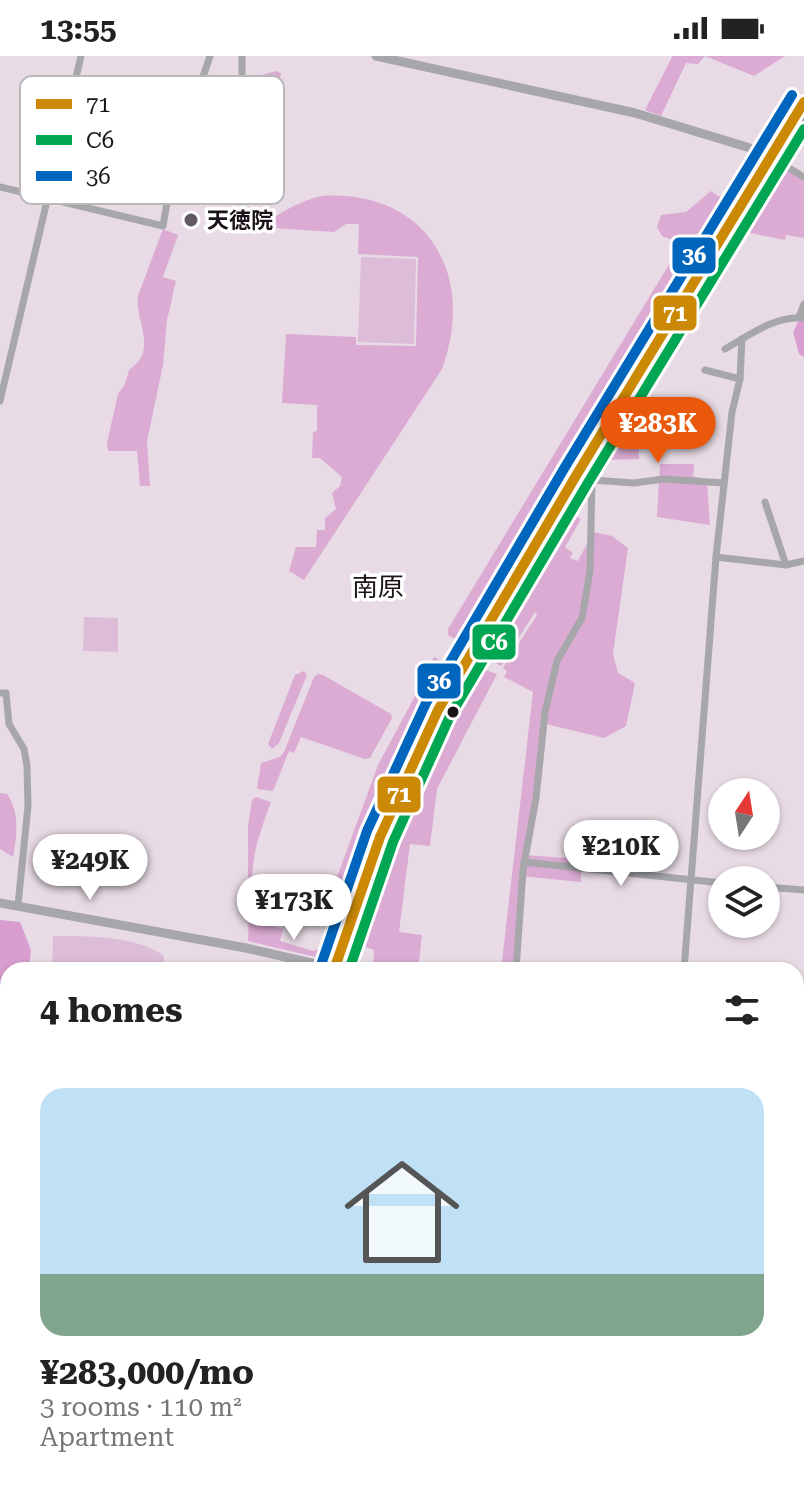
<!DOCTYPE html>
<meta charset="utf-8">
<style>
:root{--surface:#fff;--page:#f6f6f6;--text:#222;--muted:#767676;--line:#e0e0e0;--accent:#ea580c}
body{margin:0;font-family:"Roboto Serif","Noto Sans JP",serif;background:var(--page);color:var(--text);height:100vh;display:flex;flex-direction:column;font-size:30px;white-space:nowrap}
*{box-sizing:border-box;margin:0}
p{font-size:26px;color:var(--muted)}
.icon{flex:none;width:44px;height:44px;fill:none;stroke:currentColor;stroke-width:2;stroke-linecap:round;stroke-linejoin:round}
.map{position:relative;flex:1;overflow:hidden}
.drawer{position:absolute;left:0px;top:906px;width:804px;height:536px;display:flex;flex-direction:column;background:var(--surface);border-radius:24px 24px 0 0;box-shadow:0 2px 6px #0004}
.drawer>*{flex:none}
.needle{width:52px;rotate:12deg}
.controls{position:absolute;left:708px;top:722px;display:grid;gap:16px}
.controls a{display:grid;place-items:center;width:72px;height:72px;border-radius:50%;background:var(--surface);box-shadow:0 2px 6px #0004;font-size:40px}
.price{position:absolute;translate:-50% -68px;padding:0 18px;border-radius:28px;background:#fff;color:#222;font-size:26px;line-height:52px;filter:drop-shadow(0 2px 4px #0008)}
.price::after{content:'';position:absolute;left:50%;top:48px;width:24px;height:18px;margin-left:-12px;background:inherit;clip-path:polygon(0 0,100% 0,50% 100%)}
.price.selected{background:var(--accent);color:#fff}
ul{padding:0;list-style:none}
li{display:grid;align-content:center;gap:16px;height:424px;padding:0 40px}
li+li{border-top:2px solid var(--line)}
li span{display:grid;place-items:center;height:248px;border-radius:24px;color:#555}
li>.icon{margin-inline-start:auto}
span .icon{width:144px;height:144px;fill:#fffc;stroke-width:1}
li b{font-size:34px}
h2{display:flex;justify-content:space-between;align-items:center;height:96px;padding:0 40px;font-size:34px}
.status{display:flex;justify-content:space-between;align-items:center;height:56px;padding:0 40px;background:var(--surface);direction:ltr}
.status svg{height:22px;fill:currentColor}
.map>svg:first-child{display:block}
.green{fill:#dcbcd6}
.forest{fill:#dbabd3}
.water{fill:#d99ecf}
.lines{fill:none;stroke-linecap:round;stroke-linejoin:round}
.river{stroke:#d99ecf;stroke-width:11}
.minor{stroke:#a7a6aa;stroke-width:7}
.tertiary{stroke:#a7a6aa;stroke-width:9}
.trunk{stroke:#a4a2a6;stroke-width:12}
.bus-1-casing{stroke:#fff;stroke-width:16}
.bus-2-casing{stroke:#fff;stroke-width:16}
.bus-3-casing{stroke:#fff;stroke-width:16}
.bus-1{stroke:#cb8905;stroke-width:10}
.bus-2{stroke:#00a651;stroke-width:10}
.bus-3{stroke:#0065bd;stroke-width:10}
.poi-dot{fill:#635961;stroke:#fff;stroke-width:3}
.bus-dot{fill:#1b131a;stroke:#fff;stroke-width:3}
.labels{text-anchor:middle;stroke-width:7;stroke-linejoin:round;paint-order:stroke}
.poi-label{font-size:22px;font-weight:bold;fill:#1b131a;stroke:#fff;text-anchor:start}
.quarter-label{font-size:26px;fill:#1b131a;stroke:#fff}
.key{fill:#fff;stroke:#bbb8ba;stroke-width:2}
.key-label{font-size:22px;fill:#1b131a}
.line-badge{stroke:#fff;stroke-width:3}
.badge-label{font-size:22px;text-anchor:middle;font-weight:bold;fill:#fff}
</style>
<div class="status"><b>13:55</b><svg viewBox="0 0 49 12"><path d="M0 12V9h3v3zM5 12V6h3v6zM10 12V3h3v9zM15 12V0h3v12zM26 1h20v11H26zM47 4h2v5h-2z"/></svg></div>
<div class="map">
<svg width="804" height="1442" viewBox="0 0 804 1442">
<rect width="100%" height="100%" fill="#e8dbe5"/>
<g class="green">
<polygon points="361,201 416,203 414,288 358,286"/>
<polygon points="84,561 118,562 118,596 83,595"/>
<path d="M53,880c33,0 85,0 111,20v14h-112z"/>
</g>
<g class="forest">
<polygon points="671,0 785,0 754,20 705,0 698,8 686,7 661,60 645,54 672,1"/>
<polygon points="277,15 281,17 270,77 253,76 245,23"/>
<polygon points="783,112 804,124 804,182 786,179 785,184 745,176"/>
<polygon points="711,135 733,150 468,583 460,586 448,579 448,573 679,192 679,187 662,180 657,171 661,159 686,156"/>
<path d="M321,140c105,-7 156,78 121,173l-138,211 -15,-9 7,-24h20l1,-17h8v-12l11,-9 -4,-16 8,-7 2,-9 -22,-19h-8l1,-26 4,-1v-26l-35,-2 4,-69 70,3v8l60,1 2,-89 -60,-3 1,-30h-13l-12,8 -62,-4 -2,-8c16,-11 32,-19 51,-24z"/>
<path d="M163,173l15,6 -15,42 13,4 -9,39 -4,45 -16,76 3,45h-10l-3,-35h-29l-1,-8 11,-49 7,-10 4,-14c30,-21 6,-46 9,-74z"/>
<polygon points="639,379 639,403 606,404 619,382"/>
<polygon points="660,408 694,408 693,420 707,425 710,469 657,461"/>
<polygon points="573,458 581,463 565,491 573,497 570,502 578,505 593,476 612,480 628,492 613,598 618,617 635,627 626,670 604,682 546,668 524,799 581,803 581,826 521,820 513,914 501,914 533,636 504,621 507,615 503,612 537,559 535,556 501,610 486,601"/>
<path d="M434,601l19,10c-48,94 -93,183 -121,286l-8,6 -76,-18 1,-32 5,-3 21,7 -5,12 13,4 -3,12 33,10 6,-2 12,-33 -6,-6 53,-145 37,-69 3,-15z"/>
<path d="M481,612l16,6 -60,115 -7,57 -20,-2 -11,88 23,3 -4,35h-45l1,-20 -14,-5c30,-97 69,-190 121,-277z"/>
<polygon points="304,615 307,619 279,687 272,693 268,688 295,619"/>
<polygon points="318,618 323,619 391,658 392,662 370,702 365,703 301,681 294,697 289,695 273,735 257,733 261,707 280,701 284,696 314,621"/>
<path d="M0,737l7,1c13,19 10,41 6,63l-13,-8z"/>
<path d="M256,741l15,5c-10,27 -19,51 -19,79h-4v-55l4,-26z"/>
</g>
<polygon class="water" points="0,864 20,866 31,894 29,914 8,914 8,1004 0,1004"/>
<g class="lines">
<polyline class="river" points="804,265 799,277 804,295"/>
<g class="minor">
<polyline points="242,0 242,25 251,77"/>
<polyline points="779,106 804,121"/>
<polyline points="0,131 163,170 174,106 210,0"/>
<polyline points="799,261 804,248"/>
<path d="M725,293c23,-13 51,-34 79,-31"/>
<polyline points="705,314 740,323"/>
<polyline points="0,345 81,0"/>
<polyline points="592,424 634,427 664,423 724,427"/>
<polyline points="765,446 786,509"/>
<polyline points="716,501 786,509 804,505"/>
<polyline points="0,637 6,637 9,668 24,693 27,710 28,750 18,849"/>
<polyline points="524,806 722,827"/>
<polyline points="766,831 804,834"/>
<polyline points="516,914 523,814 536,742 545,656 557,605 582,562 590,515 592,424 587,421"/>
<polyline points="684,914 716,501 732,356 740,323 742,283"/>
<polyline points="796,1020 804,1017"/>
<polyline points="796,1082 804,1081"/>
<polyline points="547,1434 548,1442"/>
<polyline points="377,1442 378,1434"/>
<polyline points="440,1442 440,1434"/>
</g>
<g class="tertiary">
<polyline points="376,0 635,57 750,92 776,105"/>
<polyline points="0,847 246,892 338,913"/>
</g>
<g class="trunk">
<polyline points="334,914 380,781 438,654 577,418 804,46"/>
<polyline points="344,914 388,784 447,656 537,503 804,65"/>
<polyline points="277,1442 277,1434"/>
<polyline points="286,1442 286,1434"/>
</g>
<defs>
<polyline id="bus-1" points="334,914 380,781 438,654 577,418 804,46"/>
<polyline id="bus-2" points="349,914 393,786 450,660 589,425 804,73"/>
<polyline id="bus-3" points="321,909 367,775 426,647 565,411 792,39"/>
</defs>
<use href="#bus-1" class="bus-1-casing"/>
<use href="#bus-2" class="bus-2-casing"/>
<use href="#bus-3" class="bus-3-casing"/>
<use href="#bus-1" class="bus-1"/>
<use href="#bus-2" class="bus-2"/>
<use href="#bus-3" class="bus-3"/>
</g>
<circle class="poi-dot" cx="191" cy="164" r="8"/>
<circle class="bus-dot" cx="453" cy="656" r="7"/>
<g class="labels">
<g class="poi-label">
<text x="207" y="172">天徳院</text>
</g>
<g class="quarter-label">
<text x="378" y="540">南原</text>
</g>
</g>
<rect x="20" y="20" width="264" height="128" rx="12" class="key"/>
<rect x="36" y="43" width="36" height="10" fill="#cb8905"/>
<rect x="36" y="79" width="36" height="10" fill="#00a651"/>
<rect x="36" y="115" width="36" height="10" fill="#0065bd"/>
<g class="key-label">
<text x="86" y="56">71</text>
<text x="86" y="92">C6</text>
<text x="86" y="128">36</text>
</g>
<g class="line-badge">
<rect x="671" y="180" width="46" height="39" rx="8" fill="#0065bd"/>
<rect x="652" y="238" width="46" height="38" rx="8" fill="#cb8905"/>
<rect x="471" y="567" width="46" height="38" rx="8" fill="#00a651"/>
<rect x="416" y="606" width="46" height="38" rx="8" fill="#0065bd"/>
<rect x="376" y="719" width="46" height="39" rx="8" fill="#cb8905"/>
</g>
<g class="badge-label">
<text x="694" y="207">36</text>
<text x="675" y="265">71</text>
<text x="494" y="594">C6</text>
<text x="439" y="633">36</text>
<text x="399" y="746">71</text>
</g>
</svg>
<div class="controls">
<a><svg class="needle" viewBox="-14 -14 28 28"><path d="M0-13l5 13h-10z" fill="#e53935"/><path d="M0 13l5-13h-10z" fill="#767676"/></svg></a>
<a><svg class="icon" aria-label="layers" viewBox="0 0 24 24"><path d="M12 4l9 5-9 5-9-5zM3 14l9 5 9-5"/></svg></a>
</div>
<b class="price selected" style="left:658px;top:409px">¥283K</b>
<b class="price" style="left:621px;top:832px">¥210K</b>
<b class="price" style="left:90px;top:846px">¥249K</b>
<b class="price" style="left:294px;top:886px">¥173K</b>
<section class="drawer">
<h2>4 homes<svg class="icon" aria-label="filters" viewBox="0 0 24 24"><path d="M4 7h16M4 17h16"/><circle cx="9" cy="7" r="2"/><circle cx="15" cy="17" r="2"/></svg></h2>
<ul>
<li><span style="background:linear-gradient(#bfe0f5 75%,#7fa58c 0)"><svg class="icon" aria-label="home" viewBox="0 0 24 24"><path d="M3 11l9-7 9 7M6 9v11h12V9"/></svg></span><div><b>¥283,000/mo</b><p>3 rooms · 110 m²</p><p>Apartment</p></div></li>
</ul>
</section>
</div>
